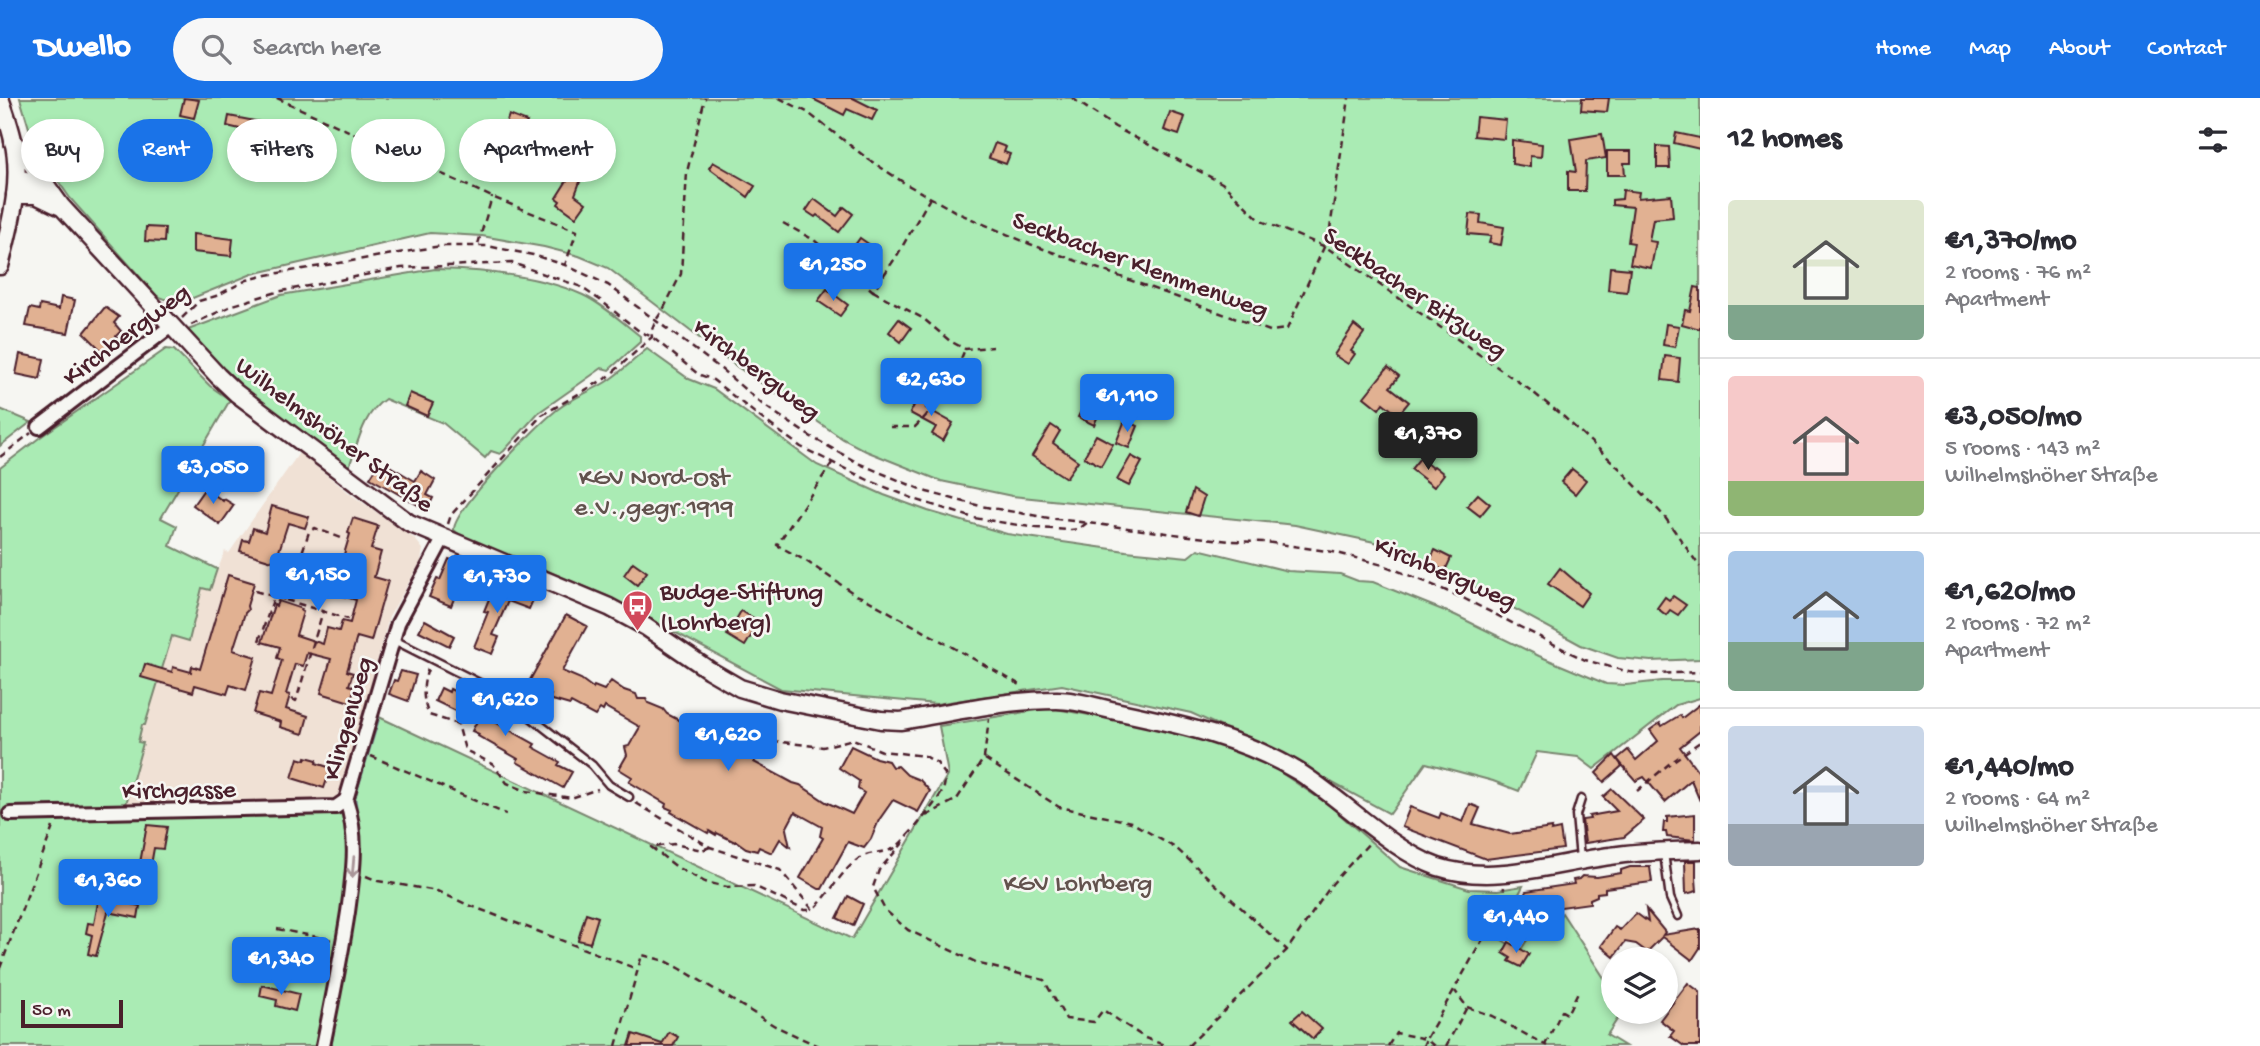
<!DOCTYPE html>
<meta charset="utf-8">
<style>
:root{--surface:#fff;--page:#f7f7f7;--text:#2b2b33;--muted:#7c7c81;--line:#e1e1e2;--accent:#1a73e8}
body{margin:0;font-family:"Gochi Hand",sans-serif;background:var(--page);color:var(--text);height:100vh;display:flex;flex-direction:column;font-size:26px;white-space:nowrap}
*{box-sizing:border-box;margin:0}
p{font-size:23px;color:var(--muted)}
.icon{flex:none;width:38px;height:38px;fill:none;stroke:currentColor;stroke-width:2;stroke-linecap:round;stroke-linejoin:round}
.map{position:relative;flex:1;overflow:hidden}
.details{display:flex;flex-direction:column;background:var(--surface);width:560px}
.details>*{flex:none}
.hud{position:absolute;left:21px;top:21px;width:665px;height:63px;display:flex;gap:14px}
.fabs{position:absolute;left:1601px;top:849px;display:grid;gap:14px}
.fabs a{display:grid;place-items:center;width:77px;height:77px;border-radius:50%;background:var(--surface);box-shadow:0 4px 10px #0003;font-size:35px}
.scale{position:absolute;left:21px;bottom:18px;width:102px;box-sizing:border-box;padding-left:7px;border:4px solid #4a1f2b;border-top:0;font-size:19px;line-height:24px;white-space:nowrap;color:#4a1f2b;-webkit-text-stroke:5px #f6f6f2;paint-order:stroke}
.price{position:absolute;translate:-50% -60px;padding:0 16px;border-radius:7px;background:var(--accent);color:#fff;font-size:23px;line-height:46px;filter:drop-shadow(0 2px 4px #0008)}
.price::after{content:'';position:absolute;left:50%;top:42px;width:21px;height:16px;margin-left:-10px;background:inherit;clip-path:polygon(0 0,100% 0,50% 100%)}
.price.active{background:#222;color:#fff}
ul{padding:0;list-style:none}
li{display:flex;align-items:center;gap:21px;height:175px;padding:0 28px}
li+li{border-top:2px solid var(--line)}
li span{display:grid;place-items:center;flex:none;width:196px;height:140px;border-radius:7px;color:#555}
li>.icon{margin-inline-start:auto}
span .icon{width:84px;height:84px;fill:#fffc;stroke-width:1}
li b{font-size:30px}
h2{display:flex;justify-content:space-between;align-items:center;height:84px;padding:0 28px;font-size:30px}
.chip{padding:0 24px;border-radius:32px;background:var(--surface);box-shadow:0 4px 10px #0003;font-size:24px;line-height:63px}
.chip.active{background:var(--accent);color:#fff}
header{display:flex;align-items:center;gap:42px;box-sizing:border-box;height:98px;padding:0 35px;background:var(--accent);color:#fff}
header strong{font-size:33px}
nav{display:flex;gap:38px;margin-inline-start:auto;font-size:24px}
.search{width:490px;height:63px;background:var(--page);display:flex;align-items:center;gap:18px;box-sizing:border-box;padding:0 24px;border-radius:38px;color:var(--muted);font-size:26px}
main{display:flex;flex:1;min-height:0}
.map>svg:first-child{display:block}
.built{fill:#f0e1d5}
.green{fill:#aaebb4;stroke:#7a8570;stroke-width:2}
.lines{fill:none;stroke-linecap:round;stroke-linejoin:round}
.stream{stroke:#73929e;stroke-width:4.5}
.building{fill:#e1b192;stroke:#4a1f2b;stroke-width:2}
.lane-casing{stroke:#4a1f2b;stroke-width:11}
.street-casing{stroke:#4a1f2b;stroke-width:18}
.secondary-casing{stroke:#4a1f2b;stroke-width:21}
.path{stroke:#4a1f2b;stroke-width:2.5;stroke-dasharray:7 5;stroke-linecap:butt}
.lane{stroke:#f6f6f2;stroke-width:6}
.street{stroke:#f6f6f2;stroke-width:12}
.secondary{stroke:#f6f6f2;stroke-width:16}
.oneway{stroke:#a99598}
.labels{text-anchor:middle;stroke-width:5;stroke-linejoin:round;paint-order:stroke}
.street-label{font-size:26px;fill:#4a1f2b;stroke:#f6f6f2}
.park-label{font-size:26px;fill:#62524d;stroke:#f6f6f2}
.poi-label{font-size:26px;fill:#4a1f2b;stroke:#f6f6f2;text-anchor:start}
</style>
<header>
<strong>Dwello</strong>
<div class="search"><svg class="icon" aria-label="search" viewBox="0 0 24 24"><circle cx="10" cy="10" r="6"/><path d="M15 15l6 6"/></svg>Search here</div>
<nav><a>Home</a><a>Map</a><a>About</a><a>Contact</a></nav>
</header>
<main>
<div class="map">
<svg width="1700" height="948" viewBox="0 0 1700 948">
<rect width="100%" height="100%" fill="#f6f6f2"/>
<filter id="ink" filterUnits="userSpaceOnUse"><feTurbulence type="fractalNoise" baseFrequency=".0143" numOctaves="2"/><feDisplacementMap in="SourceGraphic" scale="14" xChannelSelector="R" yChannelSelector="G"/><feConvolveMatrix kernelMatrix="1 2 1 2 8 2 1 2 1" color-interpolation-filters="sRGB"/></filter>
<g filter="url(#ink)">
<polygon class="built" points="299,355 353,398 415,441 423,451 421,463 389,519 344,688 335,700 295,703 211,701 126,706 143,646 137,644 142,626 145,626 172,537 189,542 203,490 210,491 225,453 229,455"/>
<g class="green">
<polygon points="20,0 1700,0 1700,561 1651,563 1618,560 1581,547 1449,475 1379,445 1295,427 1012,398 941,383 866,353 843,341 736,268 608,170 579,158 544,149 482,138 430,135 252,176 178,206 157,198 70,100 38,54 29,30"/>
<path d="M435,171c49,1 103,6 148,26 21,10 39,27 57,41v6l-31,28 -7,-2 -64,45 -34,38 -4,3 -9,-3 -6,7 -42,-35 -58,-24c-22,15 -27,44 -36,68l-107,-79 -18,-17 -36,-41 93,-35z"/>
<polygon points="166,251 174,252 210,288 230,302 161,420 177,428 170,448 217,471 210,492 202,490 189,543 172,538 145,627 142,627 138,644 143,645 126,706 133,719 346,716 379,619 852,841 948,676 939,628 1050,610 1191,635 1265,664 1329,707 1400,769 1469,791 1498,792 1523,788 1497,839 1520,853 1537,827 1549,834 1562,815 1608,886 1613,890 1614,914 1622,914 1607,937 1625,948 0,948 0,370 39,340"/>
<path d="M647,251l42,30 25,10 103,76 67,30 44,16 79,23 119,17 62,6 10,-8 90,22 52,3 18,7 15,1 82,33 84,41 67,28 20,1 36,-4h38v17l-24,7 -82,64 -16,-12 -41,-5 -18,39 -26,-10 -67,-18 -36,51 -122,-66 -77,-35 -129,-28 -126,19 -155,-15 -174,-93 -147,-61 -6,-5c-1,-20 85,-107 104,-121 15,-12 35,-18 51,-29 13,-9 26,-21 38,-31z"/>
<polygon points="0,311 31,324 0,348"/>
</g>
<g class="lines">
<g class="stream">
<polyline points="359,739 354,699 378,620"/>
<polyline points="330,948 351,832"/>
</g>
</g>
<g class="building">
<polygon points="184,0 199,2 194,20 180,17"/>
<polygon points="811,0 853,0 877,12 872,22 847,11 844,17"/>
<polygon points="1582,0 1609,0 1607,14 1581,12"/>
<polygon points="1170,14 1185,19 1179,37 1164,32"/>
<polygon points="509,17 527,24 523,33 539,38 534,51 513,44 511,49 493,43 497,32 503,34"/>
<polygon points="229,18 260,24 258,30 260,30 255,49 237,43 240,31 227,28"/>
<polygon points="1476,19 1506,22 1504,41 1474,38"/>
<polygon points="1676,35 1700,40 1700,51 1674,45"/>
<polygon points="1602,36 1606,60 1586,63 1585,93 1568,93 1568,73 1576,74 1571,41"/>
<polygon points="1512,42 1542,46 1541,59 1530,58 1530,69 1512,66"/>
<polygon points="995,45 1006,49 1004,54 1010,56 1006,66 989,60"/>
<polygon points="1657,48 1669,49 1670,70 1657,70"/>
<polygon points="1607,53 1631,53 1631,65 1624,65 1625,77 1607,77"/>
<polygon points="713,64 755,88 748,99 709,70"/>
<polygon points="573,73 583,76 575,97 586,105 576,119 558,106 560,103 556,100"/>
<polygon points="1623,92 1639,94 1638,100 1671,97 1673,119 1653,121 1649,143 1656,144 1651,170 1630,166 1634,145 1628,144 1633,109 1612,107 1612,102 1622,101"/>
<polygon points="814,101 837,118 844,109 853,116 839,134 817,117 815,119 806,113"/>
<polygon points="1470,116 1481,117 1480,125 1504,129 1501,147 1489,145 1491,138 1468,136"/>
<polygon points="146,129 165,130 164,144 145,143"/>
<polygon points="193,136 233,141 231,158 193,154"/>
<polygon points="860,140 870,147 857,165 847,158"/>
<polygon points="1610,169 1630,171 1627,194 1608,192"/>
<polygon points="1695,189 1700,190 1700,231 1682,226 1685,212 1690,213"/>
<polygon points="827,191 848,207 840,218 818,203"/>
<polygon points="61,199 75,202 68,235 26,228 30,210 39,212 40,207 59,211"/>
<polygon points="105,209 119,219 114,225 121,233 115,239 118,241 106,253 103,251 101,252 84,235"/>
<polygon points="899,221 911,230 901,244 889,234"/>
<polygon points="1666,226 1679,228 1675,249 1663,247"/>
<polygon points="1354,227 1364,235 1351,253 1355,256 1348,266 1334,257"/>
<polygon points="20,256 44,261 40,281 16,276"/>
<polygon points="1665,258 1680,260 1678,284 1662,282"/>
<polygon points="1388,269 1399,278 1390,289 1409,304 1398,317 1383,305 1379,311 1364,299"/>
<polygon points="410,295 433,305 427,318 405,308"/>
<polygon points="920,296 931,302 926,310 953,325 943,343 932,336 936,329 910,315"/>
<polygon points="1086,303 1101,311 1094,327 1078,319"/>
<polygon points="1125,322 1138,328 1129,350 1116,345"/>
<polygon points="1051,327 1060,333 1053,345 1078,363 1066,380 1032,358"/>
<polygon points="1096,337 1113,346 1101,368 1084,359"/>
<polygon points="1131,358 1142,364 1129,388 1117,382"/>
<polygon points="1420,360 1432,370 1434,368 1444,376 1434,389 1411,371"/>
<polygon points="388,367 415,383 421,373 435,382 427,397 433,400 427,412 370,380 377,369 385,373"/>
<polygon points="1572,371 1586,382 1575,396 1561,384"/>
<polygon points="205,390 223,403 224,401 234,407 220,427 193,407"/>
<polygon points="1193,392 1204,399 1198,418 1186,414"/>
<polygon points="1478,396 1490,406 1480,418 1467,408"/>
<polygon points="272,408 309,419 305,430 288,425 279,453 293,457 312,472 337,480 350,436 348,435 353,420 378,428 371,451 381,454 374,479 388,483 371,543 357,539 347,573 353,575 349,587 355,589 350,604 321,595 331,561 307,555 303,568 295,566 286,596 290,597 286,611 308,618 303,636 280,629 281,624 253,615 259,595 271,598 282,562 277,560 280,549 262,544 274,507 276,508 278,503 302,511 301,513 303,514 296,537 323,546 327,530 339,533 342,523 350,525 356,502 307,487 311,475 240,453 243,442 249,443 253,430 265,434"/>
<polygon points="1435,452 1451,460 1445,473 1429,465"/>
<polygon points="449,461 471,470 465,485 461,484 451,508 429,499 437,481 440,482"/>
<polygon points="633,464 647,474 637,487 624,477"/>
<polygon points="1560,470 1589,495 1580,508 1548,486"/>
<polygon points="228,477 254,485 247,508 248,512 245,515 233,552 256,559 246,592 230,587 227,596 195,587 193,594 141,579 145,566 172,574 173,569 191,574 192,568 200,571"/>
<polygon points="490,485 533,502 529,511 508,503 493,537 499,539 492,556 474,549 488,514 484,513 491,496 487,494"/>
<polygon points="1673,498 1686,507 1678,517 1670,512 1666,517 1657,510 1665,499 1669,502"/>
<polygon points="741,513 757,522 754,528 756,530 745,548 727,537"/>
<polygon points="566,517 587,528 562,573 581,581 593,590 594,588 604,592 611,583 624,592 636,596 638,601 646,601 648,605 663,611 667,616 755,662 754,664 793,685 800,687 826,704 852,716 864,695 858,691 859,683 839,670 851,648 876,660 888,663 892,669 898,668 907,677 920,682 930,693 918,714 893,702 879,722 871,741 864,750 848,744 822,791 819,791 800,780 823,740 820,738 822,729 795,714 786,731 790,749 780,741 772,755 759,749 757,753 746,750 736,743 735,744 717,735 716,737 709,733 708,735 671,714 672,712 665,709 666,706 629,684 632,679 619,671 627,657 625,649 629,648 640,629 605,609 603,613 600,611 595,618 571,605 570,607 549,601 551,597 540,592 542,589 530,582"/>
<polygon points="425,522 454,538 449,548 419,533"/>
<polygon points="401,573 416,577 408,603 389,596 394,582 397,583"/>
<polygon points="441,590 449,594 450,591 492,611 488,620 535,646 533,649 560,664 558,667 572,674 563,690 517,664 518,661 478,638 479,636 472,633 477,623 435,603"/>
<polygon points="1700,606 1700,633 1680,649 1700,676 1700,703 1691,682 1665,704 1644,679 1636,683 1617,661 1628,652 1636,662 1658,643 1650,632 1660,625 1662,628 1680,617 1682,620"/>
<polygon points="1614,657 1622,668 1604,684 1596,675"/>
<polygon points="306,659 317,662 316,665 331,670 324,690 292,680 298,660 305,662"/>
<polygon points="1612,691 1644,722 1624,739 1585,745 1582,722 1590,721 1589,718 1617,713 1603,699"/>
<polygon points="1470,706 1480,710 1473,726 1510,736 1552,730 1551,733 1560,731 1563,751 1486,761 1402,729 1410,709 1439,720 1441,715 1463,724"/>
<polygon points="1695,716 1695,742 1667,739 1666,734 1663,734 1664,724 1667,724 1667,719"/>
<polygon points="147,727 167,729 163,751 154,750 151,767 140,765"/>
<polygon points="1685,763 1696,763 1696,780 1697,793 1686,796"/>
<polygon points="1630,769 1650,769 1652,784 1605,790 1605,794 1597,795 1597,798 1590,801 1590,805 1540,812 1539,810 1530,812 1529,809 1526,793 1574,786 1573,782 1579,781 1582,778 1597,779 1621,775 1621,772"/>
<polygon points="848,798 863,806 853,828 837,820"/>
<polygon points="99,799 140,808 138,820 108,814 96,858 88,856 92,837 86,835 88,825 94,826"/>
<polygon points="1646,811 1665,834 1663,837 1700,831 1700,850 1692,862 1662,839 1647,854 1636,846 1625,844 1614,859 1601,848 1615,829 1620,832 1636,815 1648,824"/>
<polygon points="586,815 598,819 590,845 578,842"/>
<polygon points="1509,844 1529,856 1521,869 1509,863 1511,860 1503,855"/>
<polygon points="1688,885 1700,894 1700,948 1684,948 1670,938 1674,933 1660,922"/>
<polygon points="262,887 299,896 295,913 276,908 277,902 260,898"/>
<polygon points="1302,913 1322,931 1313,941 1292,922"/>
<polygon points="669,934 678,939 673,948 629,948 633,936 662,946"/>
</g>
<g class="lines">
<defs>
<g id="lane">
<polyline points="394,542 501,596 592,667 609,687 629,699"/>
<polyline points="1664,755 1670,800 1678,818"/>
<polyline points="1580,761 1576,717 1581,701"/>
</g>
<g id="street">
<polyline points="39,329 171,228"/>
<polyline points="10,716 336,709 346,702"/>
<path d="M323,948c9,-44 18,-89 25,-134 5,-38 11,-74 -2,-112l52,-177 45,-84"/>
</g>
<g id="secondary">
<polyline points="13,44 26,58 46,87"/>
<path d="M17,80l29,7 15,21 157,170 18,17 173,130 200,84 37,20 63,43 31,18 40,12 101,20 20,1c51,-9 104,-21 156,-21 21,0 43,8 63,12 62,13 123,26 179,60 43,27 93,79 139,95 55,18 117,-4 172,-11 30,-5 60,-5 90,-6"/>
<polyline points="15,97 36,97 59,108"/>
<path d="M0,168c10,-41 23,-84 13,-126 -3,-14 -8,-28 -13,-42"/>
</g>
</defs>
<use href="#lane" class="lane-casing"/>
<use href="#street" class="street-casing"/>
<use href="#secondary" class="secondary-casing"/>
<g class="path">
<polyline points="277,0 492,99 577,133 565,167"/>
<polyline points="779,0 807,14 868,61 906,86 958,115 1030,146 1270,233 1287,231 1329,138 1349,0"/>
<polyline points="1072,0 1115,29 1222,85 1261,123 1326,149 1530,292 1564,319 1619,370 1664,418 1700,469"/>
<polyline points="783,125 814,142 873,193 898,156 930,100"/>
<polyline points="478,146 492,99"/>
<polyline points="873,193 924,221 950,243 965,251 993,249"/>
<polyline points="182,220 199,203 216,198 247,182 267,177 441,148 487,148 533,157 565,167 608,187 721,271 762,306 808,337 860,366 927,394 980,408 1049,420 1229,443 1265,444 1333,454 1383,467 1421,482 1465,501 1585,562 1629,574 1655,576 1700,574"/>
<polyline points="191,227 233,207 277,194 401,170 512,165 579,188 600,202 639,233 652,239 698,276 713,282 761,320 801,349 868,382 917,402 974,420 1037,430 1071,432 1079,431 1088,424"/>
<path d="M890,329h25c24,-23 38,-47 50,-78"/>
<polyline points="0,359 31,335"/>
<polyline points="832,365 777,447 806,463 856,497 864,500 1024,589"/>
<polyline points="448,426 451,417 542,317 608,279 652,239 651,234 656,222 663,212 681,176 687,74 705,0"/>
<polyline points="255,493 286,502 309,434 315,430 341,440"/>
<polyline points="286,502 348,521"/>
<polyline points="259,543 274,499"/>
<path d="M428,571c-6,16 -6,31 1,46l29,9 7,26 28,14 14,19 19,8 45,7 27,-9"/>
<polyline points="292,601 296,603 323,513"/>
<polyline points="371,658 506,716"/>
<polyline points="985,661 1059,709 1131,724 1177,751 1287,852"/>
<polyline points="1637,693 1669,666 1700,644"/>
<path d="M636,705l74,44 70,23 33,40c17,-16 26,-36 44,-50 11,-9 23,-6 36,-11 9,-4 46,-49 50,-59 2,-5 2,-11 2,-16l-8,-11 -12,-7 -43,-5 -29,-12 -30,8 -58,-7 -25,-10 -7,-11"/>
<polyline points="926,718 957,701 984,660 989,621"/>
<polyline points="904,744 879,772 873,789 885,812 908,832 980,866 1044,882 1066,921 1094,924 1103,912 1145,940 1167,948"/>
<polyline points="710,749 702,752 674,746 651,749 678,770 705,784 727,789 754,788 804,812 813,812"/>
<polyline points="366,778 378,783 437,793 466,806 637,871"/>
<polyline points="277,831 332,842"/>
<polyline points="0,870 53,729"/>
<polyline points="1467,909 1492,918 1547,948"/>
<polyline points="1545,947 1562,913 1567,916 1578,894"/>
<polyline points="616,948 642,857 666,863 681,871 775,928 818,948"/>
<polyline points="1188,948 1287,852 1332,786 1370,744"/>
<polyline points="1388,948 1396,935 1426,941 1423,948"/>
<polyline points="1434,948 1426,941 1500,811 1504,789"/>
<polyline points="1446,948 1467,909 1455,893"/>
</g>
<use href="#lane" class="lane"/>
<use href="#street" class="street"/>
<use href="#secondary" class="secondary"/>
</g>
<defs><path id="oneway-shaft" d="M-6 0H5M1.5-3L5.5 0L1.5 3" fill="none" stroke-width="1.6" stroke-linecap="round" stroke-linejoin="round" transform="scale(1.75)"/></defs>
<use class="oneway" href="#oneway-shaft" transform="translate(353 769) rotate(95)"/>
</g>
<defs>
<symbol id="bus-pin" viewBox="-11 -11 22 30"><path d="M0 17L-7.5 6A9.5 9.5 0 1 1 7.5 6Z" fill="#d1495b" stroke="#f6f6f2"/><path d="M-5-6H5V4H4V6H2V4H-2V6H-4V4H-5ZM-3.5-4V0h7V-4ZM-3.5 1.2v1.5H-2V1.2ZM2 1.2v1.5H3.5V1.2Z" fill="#fff"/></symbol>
</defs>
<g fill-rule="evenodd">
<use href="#bus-pin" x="620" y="490" width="35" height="47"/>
</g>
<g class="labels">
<g class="street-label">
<text transform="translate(1141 165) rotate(20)" y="9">Seckbacher Klemmenweg</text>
<text transform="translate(1416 193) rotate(34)" y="9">Seckbacher Bitzweg</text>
<text transform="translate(125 235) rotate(-37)" y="9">Kirchbergweg</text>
<text transform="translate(758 270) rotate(37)" y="9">Kirchbergweg</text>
<text transform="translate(336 335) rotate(37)" y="9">Wilhelmshöher Straße</text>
<text transform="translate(1446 473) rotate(23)" y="9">Kirchbergweg</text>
<text transform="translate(346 620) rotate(-74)" y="9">Klingenweg</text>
<text transform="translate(179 690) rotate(-1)" y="9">Kirchgasse</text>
</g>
<g class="park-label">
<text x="654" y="386">KGV Nord-Ost<tspan x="654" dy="30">e.V.,gegr.1919</tspan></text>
<text x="1078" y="792">KGV Lohrberg</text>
</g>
<g class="poi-label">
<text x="660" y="501">Budge-Stiftung<tspan x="660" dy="30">(Lohrberg)</tspan></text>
</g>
</g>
</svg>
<div class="fabs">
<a><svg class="icon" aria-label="layers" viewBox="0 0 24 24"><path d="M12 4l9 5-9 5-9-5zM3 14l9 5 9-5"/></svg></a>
</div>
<div class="scale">50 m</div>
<b class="price" style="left:833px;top:205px">€1,250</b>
<b class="price" style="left:931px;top:320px">€2,630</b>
<b class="price" style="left:1127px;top:336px">€1,110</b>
<b class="price active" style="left:1428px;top:374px">€1,370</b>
<b class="price" style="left:213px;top:408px">€3,050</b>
<b class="price" style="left:318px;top:515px">€1,150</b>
<b class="price" style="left:497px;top:517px">€1,730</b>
<b class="price" style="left:505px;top:640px">€1,620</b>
<b class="price" style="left:728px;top:675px">€1,620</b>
<b class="price" style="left:108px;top:821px">€1,360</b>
<b class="price" style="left:1516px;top:857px">€1,440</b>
<b class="price" style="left:281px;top:899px">€1,340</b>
<div class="hud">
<a class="chip">Buy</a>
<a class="chip active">Rent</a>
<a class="chip">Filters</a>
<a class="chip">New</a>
<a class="chip">Apartment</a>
</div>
</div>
<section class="details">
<h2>12 homes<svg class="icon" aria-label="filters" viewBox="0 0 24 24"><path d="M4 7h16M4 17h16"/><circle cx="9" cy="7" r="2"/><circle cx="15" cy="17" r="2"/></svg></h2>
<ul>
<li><span style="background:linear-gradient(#dfe7d0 75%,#7fa58c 0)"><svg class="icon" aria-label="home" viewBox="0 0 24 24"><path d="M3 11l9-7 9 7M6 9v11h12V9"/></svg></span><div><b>€1,370/mo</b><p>2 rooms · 76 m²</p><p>Apartment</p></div></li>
<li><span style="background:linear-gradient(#f6c9c9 75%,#8fb573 0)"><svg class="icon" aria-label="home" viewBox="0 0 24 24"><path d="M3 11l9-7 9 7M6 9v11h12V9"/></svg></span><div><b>€3,050/mo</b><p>5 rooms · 143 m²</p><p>Wilhelmshöher Straße</p></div></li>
<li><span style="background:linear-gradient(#a9c7e8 65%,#7fa58c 0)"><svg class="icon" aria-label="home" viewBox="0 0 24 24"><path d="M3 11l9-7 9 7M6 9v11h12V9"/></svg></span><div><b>€1,620/mo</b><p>2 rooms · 72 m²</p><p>Apartment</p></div></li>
<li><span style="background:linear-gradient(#c9d6e8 70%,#9aa5b1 0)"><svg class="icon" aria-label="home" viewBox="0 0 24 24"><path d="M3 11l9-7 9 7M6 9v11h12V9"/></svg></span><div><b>€1,440/mo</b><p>2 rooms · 64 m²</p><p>Wilhelmshöher Straße</p></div></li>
</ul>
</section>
</main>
